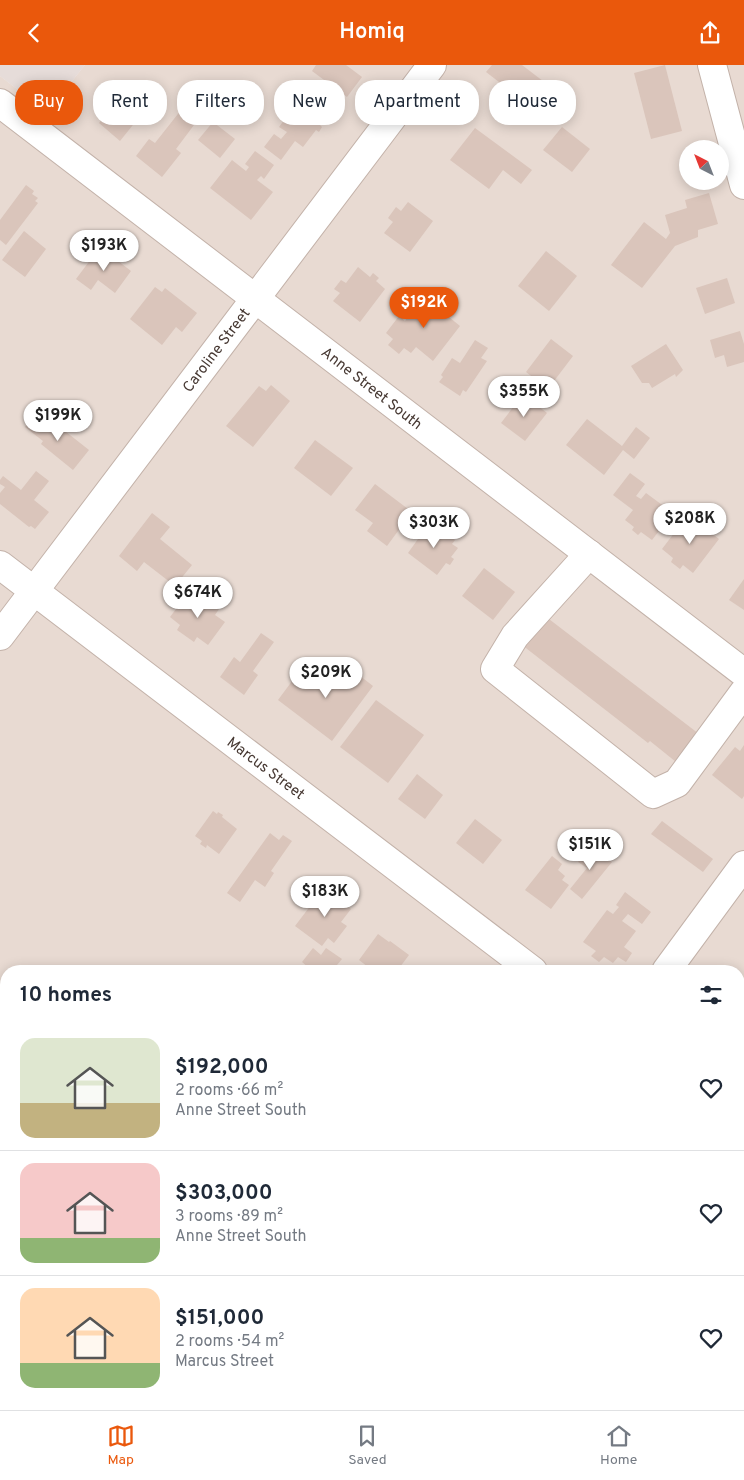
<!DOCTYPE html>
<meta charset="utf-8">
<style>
:root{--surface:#fff;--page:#f2f2f3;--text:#1f2937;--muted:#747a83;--line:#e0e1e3;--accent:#ea580c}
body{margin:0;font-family:Overpass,sans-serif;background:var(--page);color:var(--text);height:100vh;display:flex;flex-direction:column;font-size:19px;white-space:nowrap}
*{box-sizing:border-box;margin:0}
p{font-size:16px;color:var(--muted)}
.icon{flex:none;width:28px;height:28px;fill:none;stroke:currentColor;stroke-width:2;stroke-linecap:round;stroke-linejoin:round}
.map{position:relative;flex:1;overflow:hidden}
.sheet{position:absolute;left:0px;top:900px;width:745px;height:445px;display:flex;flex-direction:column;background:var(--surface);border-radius:20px 20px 0 0;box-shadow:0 2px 12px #0003}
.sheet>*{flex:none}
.hud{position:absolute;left:15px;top:15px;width:715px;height:45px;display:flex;gap:10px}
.needle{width:32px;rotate:318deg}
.controls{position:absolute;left:679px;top:75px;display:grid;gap:10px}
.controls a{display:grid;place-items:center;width:50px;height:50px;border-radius:50%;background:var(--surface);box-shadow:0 2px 12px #0003;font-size:25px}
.price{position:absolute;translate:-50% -42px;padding:0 11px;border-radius:18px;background:#fff;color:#222;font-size:16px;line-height:32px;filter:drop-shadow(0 1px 2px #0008)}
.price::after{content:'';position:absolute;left:50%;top:30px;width:15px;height:11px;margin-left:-8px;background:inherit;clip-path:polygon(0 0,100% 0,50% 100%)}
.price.current{background:var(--accent);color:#fff}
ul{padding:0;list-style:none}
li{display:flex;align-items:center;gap:15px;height:125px;padding:0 20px}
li+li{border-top:1px solid var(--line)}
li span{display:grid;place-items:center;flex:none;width:140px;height:100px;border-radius:15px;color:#555}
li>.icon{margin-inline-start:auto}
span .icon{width:60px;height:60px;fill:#fffc;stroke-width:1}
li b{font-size:21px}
h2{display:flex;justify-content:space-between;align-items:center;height:60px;padding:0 20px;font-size:21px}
.chip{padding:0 18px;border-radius:20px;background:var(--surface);box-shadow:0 2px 12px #0003;font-size:18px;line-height:45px}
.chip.current{background:var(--accent);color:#fff}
header{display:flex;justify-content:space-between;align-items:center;height:65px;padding:0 20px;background:var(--accent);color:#fff;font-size:22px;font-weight:600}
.tabs{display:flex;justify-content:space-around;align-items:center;height:70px;border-top:1px solid var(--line);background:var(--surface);font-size:14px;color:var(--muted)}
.tabs a{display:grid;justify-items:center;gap:2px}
.tabs .current{color:var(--accent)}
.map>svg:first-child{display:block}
.residential{fill:#e8dad2;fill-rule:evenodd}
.industrial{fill:#e6dcd9}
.building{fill:#dac5bb}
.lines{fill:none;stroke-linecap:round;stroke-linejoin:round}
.minor-casing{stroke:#c3b2a9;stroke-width:30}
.minor{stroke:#fff;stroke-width:28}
.labels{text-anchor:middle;stroke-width:4;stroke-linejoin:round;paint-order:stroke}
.street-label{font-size:15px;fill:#473933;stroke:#fff}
</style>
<header><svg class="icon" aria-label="back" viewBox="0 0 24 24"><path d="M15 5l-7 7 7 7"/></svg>Homiq<svg class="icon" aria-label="share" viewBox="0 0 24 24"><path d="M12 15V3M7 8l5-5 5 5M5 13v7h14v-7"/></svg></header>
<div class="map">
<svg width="744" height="1345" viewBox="0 0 744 1345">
<rect width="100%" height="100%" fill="#f4eae4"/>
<path class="residential" d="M85,0h659v1124l-5,7v-225h-733v433h571l-4,6h-573v-1334l47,36zM688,84h32v32h-32z"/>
<polygon class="industrial" points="0,0 85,0 47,47 0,11"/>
<g class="building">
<polygon points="316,0 346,0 362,12 347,32 312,6"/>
<polygon points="492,0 522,0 556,26 539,48 486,7"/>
<polygon points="665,0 682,66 651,74 634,8"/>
<polygon points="127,23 149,40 120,76 99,58"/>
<polygon points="304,28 329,47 320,60 322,62 319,67 316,65 303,82 295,76 281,95 264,82 274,69 281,74 287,67 279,62"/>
<polygon points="185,40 200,52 176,84 181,88 162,112 136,91 149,74 155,78"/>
<polygon points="213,57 235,74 220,93 198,75"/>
<polygon points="562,62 590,84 572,107 543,85"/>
<polygon points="475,63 532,105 521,119 503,105 489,124 450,95"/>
<polygon points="255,86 274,100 264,114 261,111 257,115 273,127 251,155 210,123 232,95 246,106 249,102 245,99"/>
<polygon points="26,120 34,126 32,129 38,133 35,136 38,138 6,180 0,175 0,155"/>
<polygon points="709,128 718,159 698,165 698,172 675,181 642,223 611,200 644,157 666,174 670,168 665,150 687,143 685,135"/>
<polygon points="408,137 433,156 410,187 384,168 393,157 388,153 396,142 401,146"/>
<polygon points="24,166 46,184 25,212 2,195"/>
<polygon points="100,182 131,206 115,228 98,215 91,225 76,214"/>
<polygon points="546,186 577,211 549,246 518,221"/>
<polygon points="358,202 370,212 373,208 379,213 376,216 385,224 360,257 333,236 340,228 334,224 341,215 346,218"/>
<polygon points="727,213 735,238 705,249 696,223"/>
<polygon points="155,222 162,227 165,223 197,248 182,267 176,262 162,280 130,254"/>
<polygon points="427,226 448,242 444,248 460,261 433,296 416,282 411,288 404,283 399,289 388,280 393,274 386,268 399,251 405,256"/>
<polygon points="740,266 744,279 744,297 727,302 724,290 715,293 710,275"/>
<polygon points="551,274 573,291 548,324 526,307"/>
<polygon points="475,275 488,283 481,293 487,296 466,327 463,325 460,331 439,317 443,312 441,310 452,293 460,298"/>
<polygon points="666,279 683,305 676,312 675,309 652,323 649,318 642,318 631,301"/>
<polygon points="271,320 290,336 253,382 226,361 259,321 266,326"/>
<polygon points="523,329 547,348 525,376 501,358"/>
<polygon points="33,350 52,365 56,359 89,385 73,405 41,379 43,376 25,362"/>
<polygon points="587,354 622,381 636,362 650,373 634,394 623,385 604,410 566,380"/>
<polygon points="315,375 353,403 331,431 294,403"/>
<polygon points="36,406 49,416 34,435 49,447 35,464 31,461 29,462 0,439 0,428 5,422 0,419 0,415 3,411 21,425"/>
<polygon points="630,408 645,419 636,431 641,434 646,428 673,448 652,475 641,467 638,470 632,465 634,462 625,455 633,445 613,430"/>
<polygon points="375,419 412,447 387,481 367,466 373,458 355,445"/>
<polygon points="152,448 170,462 160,474 192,500 175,521 144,497 137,506 119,491"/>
<polygon points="688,450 719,474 693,508 683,500 680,504 671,497 673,493 662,484"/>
<polygon points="428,460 435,465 437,462 455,475 452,479 458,483 451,492 454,494 450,500 446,498 437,510 408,488"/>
<polygon points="484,503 515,527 493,555 462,531"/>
<polygon points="744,514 744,545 729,535"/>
<polygon points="188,528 198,536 202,531 219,544 215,550 225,557 208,580 197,572 194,577 177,565 180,560 170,552"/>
<polygon points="545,551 703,672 681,701 650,676 648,678 522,580"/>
<polygon points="261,568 274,577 253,606 258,610 244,630 220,612 234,592 240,597"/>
<polygon points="335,600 351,612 355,607 373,621 332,676 278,635 301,604 321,618"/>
<polygon points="376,635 424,670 388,718 340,682"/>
<polygon points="744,680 744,731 742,734 712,710 735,682 740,686"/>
<polygon points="417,709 443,730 425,754 398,734"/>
<polygon points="213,746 217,749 218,747 223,750 222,752 237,764 219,789 207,780 206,783 200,779 202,776 195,771"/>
<polygon points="475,754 502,775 483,799 456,778"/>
<polygon points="662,756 713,794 703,807 651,769"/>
<polygon points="270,768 279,775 283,770 292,776 271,806 274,808 265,822 255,815 240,837 227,828"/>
<polygon points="591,780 612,797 582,834 570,824 587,803 578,797"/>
<polygon points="552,791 562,799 558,805 565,811 562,815 569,820 551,844 525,825"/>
<polygon points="324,823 331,829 335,824 344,831 340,836 351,844 341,857 347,861 334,878 328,873 322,881 295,861"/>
<polygon points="625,827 651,847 642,859 628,849 622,856 636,866 624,882 632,888 626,897 618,892 613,898 604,892 599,897 591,891 596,886 583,877 607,845 613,849 619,842 616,840"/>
<polygon points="378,869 389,877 390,876 409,890 397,906 365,906 368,902 359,895"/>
<polygon points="313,883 321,890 326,883 342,894 332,906 307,906 309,903 302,897"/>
<polygon points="739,950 744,954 744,977 739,984"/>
<polygon points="739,1054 744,1058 744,1084 742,1086 739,1084"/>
<polygon points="6,1154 6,1173 0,1168 0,1162"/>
<polygon points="0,1246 6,1251 6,1300 0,1296"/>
<polygon points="251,1339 283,1339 278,1345 260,1345"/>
</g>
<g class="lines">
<defs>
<g id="minor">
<polyline points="712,0 744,120"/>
<polyline points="0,38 744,608"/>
<polyline points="589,489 515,571 495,604 653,729 677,718 744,627"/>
<polyline points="0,500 533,906"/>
<polyline points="0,571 432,0"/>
<polyline points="666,906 744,800"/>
<polyline points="0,1048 6,1053"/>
<polyline points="336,1345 340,1339"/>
</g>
</defs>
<use href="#minor" class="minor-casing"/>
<use href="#minor" class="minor"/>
</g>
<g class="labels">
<g class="street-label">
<text transform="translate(216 285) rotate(-53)" y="5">Caroline Street</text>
<text transform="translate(372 323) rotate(38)" y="5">Anne Street South</text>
<text transform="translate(266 703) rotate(37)" y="5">Marcus Street</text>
</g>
</g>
</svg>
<div class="controls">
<a><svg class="needle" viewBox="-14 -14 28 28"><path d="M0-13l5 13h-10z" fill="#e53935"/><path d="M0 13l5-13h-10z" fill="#747a83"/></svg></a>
</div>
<b class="price" style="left:104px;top:207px">$193K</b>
<b class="price current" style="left:424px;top:264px">$192K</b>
<b class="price" style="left:524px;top:353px">$355K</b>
<b class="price" style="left:58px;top:377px">$199K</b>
<b class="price" style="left:690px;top:480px">$208K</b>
<b class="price" style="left:434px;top:484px">$303K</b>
<b class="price" style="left:198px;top:554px">$674K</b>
<b class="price" style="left:326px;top:634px">$209K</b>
<b class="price" style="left:590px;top:806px">$151K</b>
<b class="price" style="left:325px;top:853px">$183K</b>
<div class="hud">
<a class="chip current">Buy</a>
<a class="chip">Rent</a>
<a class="chip">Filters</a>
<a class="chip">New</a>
<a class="chip">Apartment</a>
<a class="chip">House</a>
</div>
<section class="sheet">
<h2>10 homes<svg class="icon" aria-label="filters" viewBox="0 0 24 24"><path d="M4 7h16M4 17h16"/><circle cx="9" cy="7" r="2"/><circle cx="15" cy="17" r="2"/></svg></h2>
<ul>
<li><span style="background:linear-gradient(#dfe7d0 65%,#c2b280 0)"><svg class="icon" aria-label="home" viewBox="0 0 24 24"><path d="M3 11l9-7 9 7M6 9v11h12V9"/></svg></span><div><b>$192,000</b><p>2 rooms · 66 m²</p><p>Anne Street South</p></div><svg class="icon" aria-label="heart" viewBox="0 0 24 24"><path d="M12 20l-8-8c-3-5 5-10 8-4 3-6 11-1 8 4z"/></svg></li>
<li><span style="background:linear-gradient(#f6c9c9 75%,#8fb573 0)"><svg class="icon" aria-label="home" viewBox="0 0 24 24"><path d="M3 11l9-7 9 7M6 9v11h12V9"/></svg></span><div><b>$303,000</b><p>3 rooms · 89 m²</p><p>Anne Street South</p></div><svg class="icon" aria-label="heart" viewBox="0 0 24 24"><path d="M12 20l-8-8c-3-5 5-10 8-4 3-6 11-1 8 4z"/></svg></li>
<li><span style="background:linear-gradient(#ffd9b3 75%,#8fb573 0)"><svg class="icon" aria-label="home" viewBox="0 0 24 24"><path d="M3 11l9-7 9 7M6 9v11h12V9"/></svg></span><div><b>$151,000</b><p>2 rooms · 54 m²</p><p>Marcus Street</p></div><svg class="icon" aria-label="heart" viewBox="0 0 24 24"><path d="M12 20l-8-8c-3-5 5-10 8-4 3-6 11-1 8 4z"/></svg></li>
</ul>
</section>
</div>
<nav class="tabs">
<a class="current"><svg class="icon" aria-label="map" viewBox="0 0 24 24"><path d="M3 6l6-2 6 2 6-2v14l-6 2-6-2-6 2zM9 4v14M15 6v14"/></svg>Map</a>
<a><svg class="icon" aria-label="saved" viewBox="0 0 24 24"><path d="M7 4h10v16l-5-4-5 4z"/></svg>Saved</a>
<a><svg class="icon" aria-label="home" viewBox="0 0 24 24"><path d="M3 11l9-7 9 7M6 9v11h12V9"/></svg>Home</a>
</nav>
